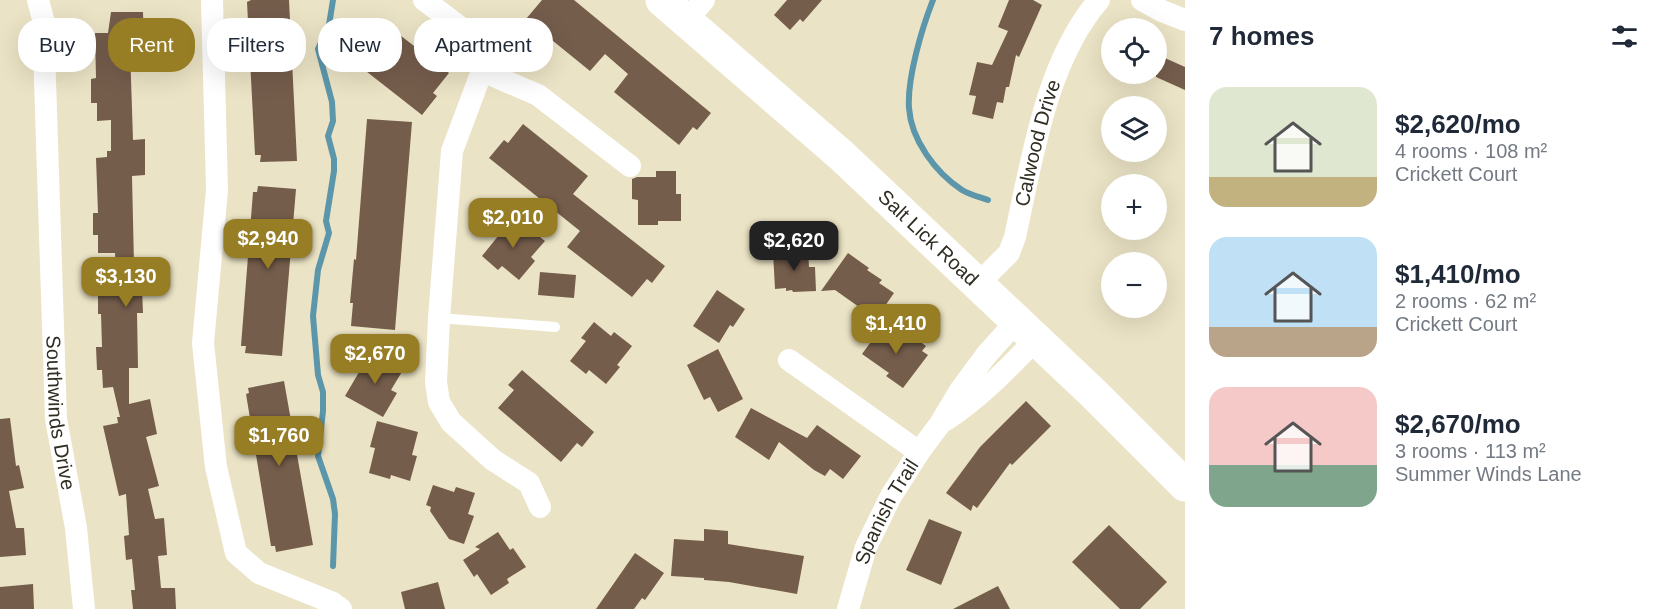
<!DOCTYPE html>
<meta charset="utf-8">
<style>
:root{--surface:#fff;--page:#f6f6f7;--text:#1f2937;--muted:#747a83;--accent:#977e25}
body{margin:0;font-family:Helvetica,sans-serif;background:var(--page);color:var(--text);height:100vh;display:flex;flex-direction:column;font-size:22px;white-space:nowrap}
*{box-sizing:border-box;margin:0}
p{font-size:20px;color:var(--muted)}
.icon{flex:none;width:33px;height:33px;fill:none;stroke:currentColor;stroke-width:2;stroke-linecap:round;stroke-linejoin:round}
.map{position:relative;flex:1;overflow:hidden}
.side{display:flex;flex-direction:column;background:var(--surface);width:480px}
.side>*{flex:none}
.guide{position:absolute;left:18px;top:18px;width:570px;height:54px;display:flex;gap:12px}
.controls{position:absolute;left:1101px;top:18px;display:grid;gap:12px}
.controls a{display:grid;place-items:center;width:66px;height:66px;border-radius:50%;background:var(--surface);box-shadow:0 6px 24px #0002;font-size:30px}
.price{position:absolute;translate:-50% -51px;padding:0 14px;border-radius:12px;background:var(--accent);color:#fff;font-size:20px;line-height:39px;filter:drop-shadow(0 2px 3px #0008)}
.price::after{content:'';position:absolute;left:50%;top:36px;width:18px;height:14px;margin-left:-9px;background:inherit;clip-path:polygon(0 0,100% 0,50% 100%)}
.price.on{background:#222;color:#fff}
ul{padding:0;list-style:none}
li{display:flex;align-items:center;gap:18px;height:150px;padding:0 24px}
li span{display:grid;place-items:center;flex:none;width:168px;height:120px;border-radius:18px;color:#555}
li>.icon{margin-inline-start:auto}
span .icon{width:72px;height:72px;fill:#fffc;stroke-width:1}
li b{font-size:26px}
h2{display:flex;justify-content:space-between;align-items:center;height:72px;padding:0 24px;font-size:26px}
.tag{padding:0 21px;border-radius:24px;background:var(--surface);box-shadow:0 6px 24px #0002;font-size:21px;line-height:54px}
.tag.on{background:var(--accent);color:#fff}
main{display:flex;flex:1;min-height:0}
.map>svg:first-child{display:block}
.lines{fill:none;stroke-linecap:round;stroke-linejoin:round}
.stream{stroke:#5c96aa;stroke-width:6}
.building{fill:#755d4c}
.service{stroke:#fff;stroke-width:10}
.minor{stroke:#fff;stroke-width:22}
.primary{stroke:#fff;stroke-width:33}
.labels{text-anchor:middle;stroke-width:6;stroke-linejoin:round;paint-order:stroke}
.street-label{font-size:20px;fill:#302d22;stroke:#f8f0d2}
</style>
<main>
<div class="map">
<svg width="1185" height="609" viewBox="0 0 1185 609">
<rect width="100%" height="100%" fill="#ebe3c5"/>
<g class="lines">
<g class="stream">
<path d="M933,0c-11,28 -26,78 -24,108 2,32 27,65 53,82 8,5 18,7 26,10"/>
<polyline points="333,566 335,514 333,499 318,456 323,411 323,392 318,375 313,316 318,270 329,233 326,221 334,171 334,159 328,136 333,121 332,102 318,49 329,25 333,0"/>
</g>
</g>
<g class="building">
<polygon points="251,0 289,0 297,161 260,162 261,155 255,155 247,2"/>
<polygon points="542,0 574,0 711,113 697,130 693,127 679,145 614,92 628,74 605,54 590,71 526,19"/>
<polygon points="787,0 822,0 803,22 800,19 790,30 774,15"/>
<polygon points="1009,0 1033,0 1042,5 1019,57 1016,55 1009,87 1006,87 1003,103 997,102 993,119 972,114 976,96 969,95 977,62 992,65 1008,31 998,27"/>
<polygon points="111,12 143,12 144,48 130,48 133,140 145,139 145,175 132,176 134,264 141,264 143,313 137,313 138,368 129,368 129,404 150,399 157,434 146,437 159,486 148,489 155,519 164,518 167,555 158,556 161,588 175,588 176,609 133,609 131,590 135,590 132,559 126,560 124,536 129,535 126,494 119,496 103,426 118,423 117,417 120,417 113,387 103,388 102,370 97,370 96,347 102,347 101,314 98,314 98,292 107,292 107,284 117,284 115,253 98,253 98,235 93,235 93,213 98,213 96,158 107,157 107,151 111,151 111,120 97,121 97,103 91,103 91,79 96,78 95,33 108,33"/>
<polygon points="383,22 449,73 433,93 437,96 422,115 348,57 361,41 366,44"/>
<polygon points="1156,54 1185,67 1185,90 1156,77"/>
<polygon points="367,119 412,122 395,330 351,326 353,303 350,303 354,259 356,260"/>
<polygon points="523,124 588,176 573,194 665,266 652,283 647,279 632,297 567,247 580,231 489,158 504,140 508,143"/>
<polygon points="656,171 676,171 676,194 681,194 681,221 658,221 658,225 638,225 638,200 632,199 632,179 637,177 656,177"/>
<polygon points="258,186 296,189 282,356 245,353 246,346 241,346 253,192 257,192"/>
<polygon points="506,218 523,232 527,227 545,241 531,257 535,261 519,280 502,266 498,270 482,256 499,235 495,232"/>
<polygon points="808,250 809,267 815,267 816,291 793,292 792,290 786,291 786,288 775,289 773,252"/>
<polygon points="848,253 869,268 867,270 882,280 879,283 894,293 876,319 835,290 821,291"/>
<polygon points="540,272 576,275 574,298 538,295"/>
<polygon points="717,290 745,309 733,327 730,325 719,343 693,326"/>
<polygon points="594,322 611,336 614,332 632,346 617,365 620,367 606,384 589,370 586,374 570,361 586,341 581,338"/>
<polygon points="884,324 908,342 912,336 926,346 922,351 928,355 903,388 886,376 889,373 862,354"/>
<polygon points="718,349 743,399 718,412 710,397 704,400 687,365"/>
<polygon points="367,350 403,370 391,390 397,393 383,417 345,396 362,367 368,365"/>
<polygon points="522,370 594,432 582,447 577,443 561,462 498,408 514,390 508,385"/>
<polygon points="284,381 313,545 276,552 275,546 271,546 246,394 249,393 248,388"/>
<polygon points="1026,401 1051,426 1012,465 1010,463 977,508 973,505 971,511 946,493 980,447"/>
<polygon points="751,408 807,438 817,425 861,456 843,479 830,469 825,476 814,470 779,442 769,460 735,437"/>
<polygon points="10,418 16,466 19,465 24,488 9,491 16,528 24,528 26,555 0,557 0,419"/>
<polygon points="377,421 418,432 412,455 417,456 410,481 391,475 390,479 369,473 375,448 370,447"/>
<polygon points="433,485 454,492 456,487 475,493 468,514 474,516 464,544 449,539 430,511 431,507 426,505"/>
<polygon points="929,519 962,532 941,585 906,570"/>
<polygon points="1109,525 1167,582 1140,609 1120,609 1072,562"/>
<polygon points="704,529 728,531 728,544 804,556 797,594 729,582 704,580 704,578 671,576 674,539 704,541"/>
<polygon points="498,532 510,550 513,548 526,567 507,579 509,583 491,595 477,574 474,577 463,560 480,549 475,547"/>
<polygon points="635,553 664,573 645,600 642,598 634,609 596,609"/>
<polygon points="438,582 445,609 405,609 401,592"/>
<polygon points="33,584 34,609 0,609 0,587"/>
<polygon points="998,586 1010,609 953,609"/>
</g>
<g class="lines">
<polyline class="service" points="439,318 555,327"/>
<g class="minor">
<path id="s1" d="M38,0l5,19 13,400 20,109 8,81"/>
<polyline points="212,0 217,190 203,343 216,467 236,553 259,573 333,603 341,609"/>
<polyline points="424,0 460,27 482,71 452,151 439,318 436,382 439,402 451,422 493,460 529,483 540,507"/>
<polyline points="1142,0 1162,11 1185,20"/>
<polyline points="686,21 704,0"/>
<polyline points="482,71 538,95 630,166"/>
<path id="s2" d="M977,285l32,-32 6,-16c17,-77 31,-176 84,-237"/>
<polyline points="789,360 919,452"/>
<path d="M946,420c34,-23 61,-50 89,-80"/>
<path id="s3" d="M848,609l18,-62 25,-51 28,-44 21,-28 21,-35 26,-35 29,-32"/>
</g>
<path class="primary" id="s4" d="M662,0l180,156 251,237 92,92"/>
</g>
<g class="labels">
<g class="street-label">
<text dy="7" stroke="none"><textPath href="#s2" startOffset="159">Calwood Drive</textPath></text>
<text dy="7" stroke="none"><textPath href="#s4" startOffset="357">Salt Lick Road</textPath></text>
<text dy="7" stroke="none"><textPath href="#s1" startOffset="414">Southwinds Drive</textPath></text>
<text dy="7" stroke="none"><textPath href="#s3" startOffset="105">Spanish Trail</textPath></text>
</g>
</g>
</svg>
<div class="controls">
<a><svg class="icon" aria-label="locate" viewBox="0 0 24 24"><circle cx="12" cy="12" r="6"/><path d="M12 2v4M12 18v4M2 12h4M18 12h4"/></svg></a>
<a><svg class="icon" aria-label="layers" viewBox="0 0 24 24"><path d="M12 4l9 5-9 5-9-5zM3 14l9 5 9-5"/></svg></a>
<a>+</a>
<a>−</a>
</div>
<b class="price" style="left:513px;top:249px">$2,010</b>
<b class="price" style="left:268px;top:270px">$2,940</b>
<b class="price on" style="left:794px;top:272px">$2,620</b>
<b class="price" style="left:126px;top:308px">$3,130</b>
<b class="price" style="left:896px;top:355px">$1,410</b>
<b class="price" style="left:375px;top:385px">$2,670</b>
<b class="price" style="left:279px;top:467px">$1,760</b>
<div class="guide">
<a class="tag">Buy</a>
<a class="tag on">Rent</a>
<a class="tag">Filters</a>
<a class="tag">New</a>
<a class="tag">Apartment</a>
</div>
</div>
<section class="side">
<h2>7 homes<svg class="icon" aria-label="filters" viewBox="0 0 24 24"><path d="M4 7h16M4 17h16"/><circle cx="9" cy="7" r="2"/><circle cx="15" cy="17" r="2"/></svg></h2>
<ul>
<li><span style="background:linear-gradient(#dfe7d0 75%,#c2b280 0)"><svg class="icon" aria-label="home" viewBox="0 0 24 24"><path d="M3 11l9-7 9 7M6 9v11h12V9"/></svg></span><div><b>$2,620/mo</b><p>4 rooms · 108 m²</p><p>Crickett Court</p></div></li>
<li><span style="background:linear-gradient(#bfe0f5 75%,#b9a48a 0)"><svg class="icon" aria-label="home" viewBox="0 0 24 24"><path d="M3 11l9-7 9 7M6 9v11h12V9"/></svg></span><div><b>$1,410/mo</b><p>2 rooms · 62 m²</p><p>Crickett Court</p></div></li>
<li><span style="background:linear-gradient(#f6c9c9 65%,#7fa58c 0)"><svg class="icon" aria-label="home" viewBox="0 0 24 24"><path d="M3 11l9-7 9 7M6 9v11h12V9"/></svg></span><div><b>$2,670/mo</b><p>3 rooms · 113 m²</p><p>Summer Winds Lane</p></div></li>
</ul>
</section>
</main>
